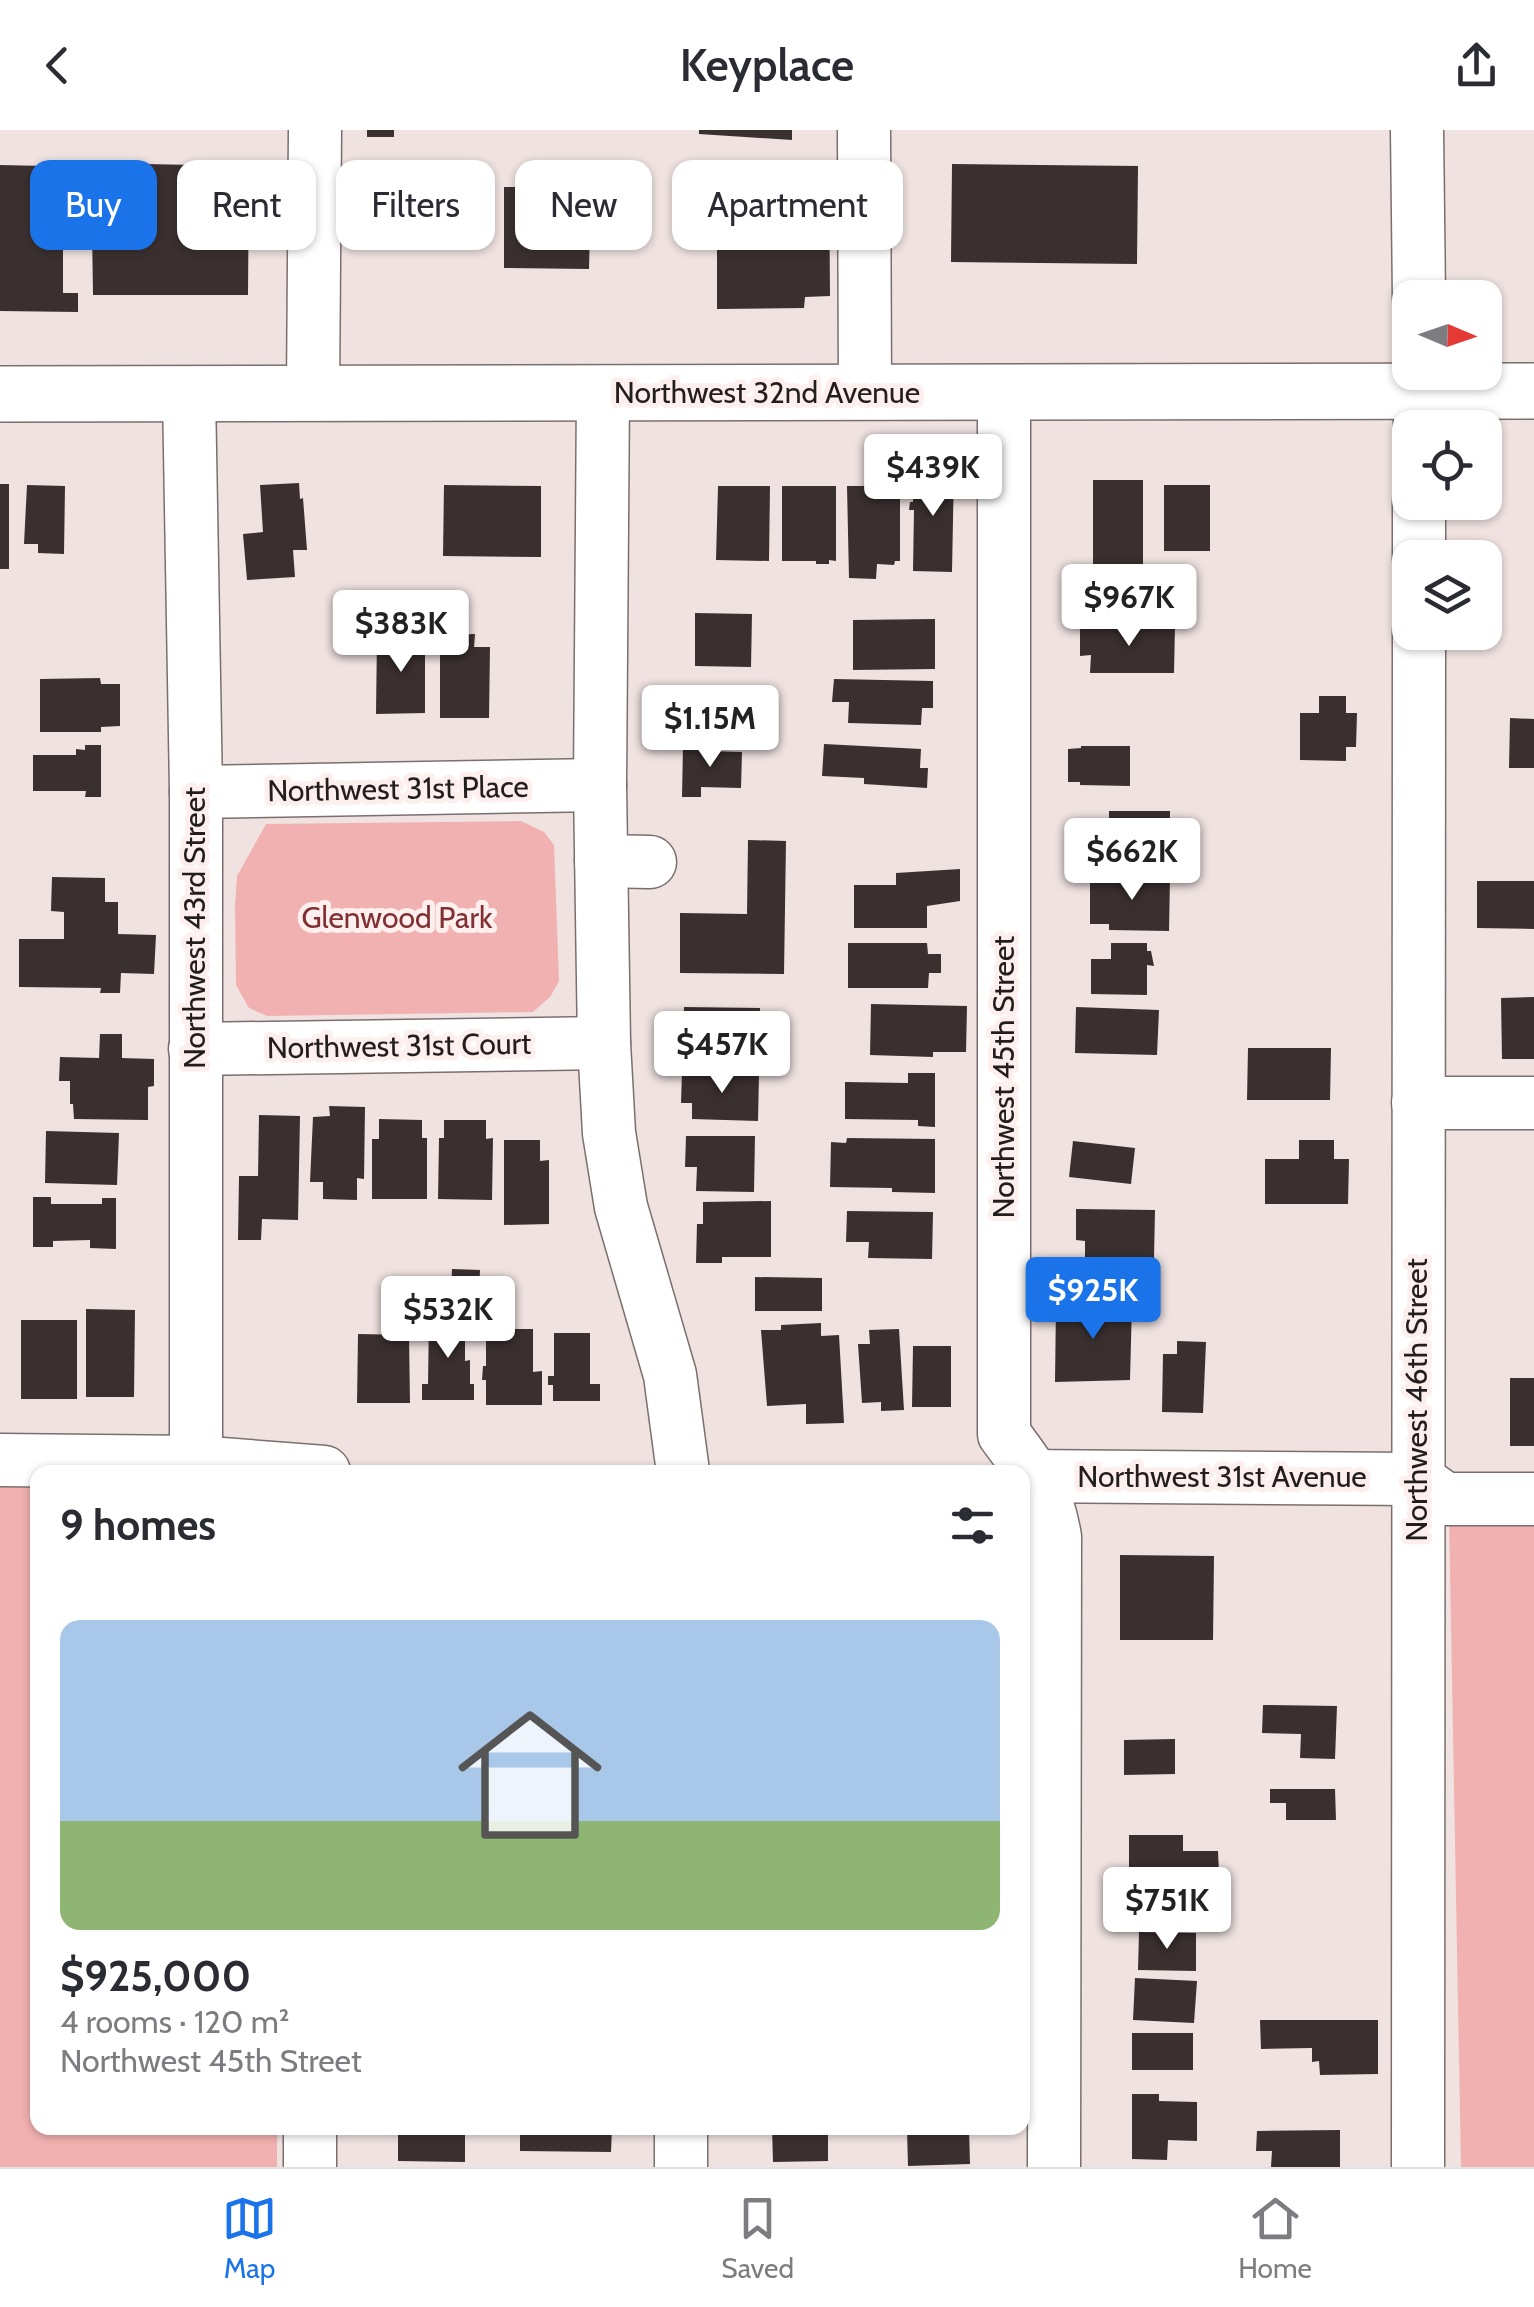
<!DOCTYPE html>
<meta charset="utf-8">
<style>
:root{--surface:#fff;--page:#f2f2f3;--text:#2b2b33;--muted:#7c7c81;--line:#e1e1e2;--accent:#1a73e8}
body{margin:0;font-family:Cabin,sans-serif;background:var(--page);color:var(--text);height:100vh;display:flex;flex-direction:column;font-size:38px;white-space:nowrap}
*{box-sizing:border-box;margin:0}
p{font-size:32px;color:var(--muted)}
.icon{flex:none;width:55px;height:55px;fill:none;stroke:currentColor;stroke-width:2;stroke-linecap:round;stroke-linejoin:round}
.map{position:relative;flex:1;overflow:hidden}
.drawer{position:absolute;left:30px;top:1335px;width:1000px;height:670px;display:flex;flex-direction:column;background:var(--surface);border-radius:20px;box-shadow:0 2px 8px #0004}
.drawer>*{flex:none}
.guide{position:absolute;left:30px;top:30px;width:1000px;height:90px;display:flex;gap:20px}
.needle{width:65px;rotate:92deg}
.controls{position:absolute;left:1392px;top:150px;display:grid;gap:20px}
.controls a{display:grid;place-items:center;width:110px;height:110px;border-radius:20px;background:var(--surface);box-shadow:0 2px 8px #0004;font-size:50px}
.price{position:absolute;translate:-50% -85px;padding:0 22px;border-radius:10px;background:#fff;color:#222;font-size:32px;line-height:65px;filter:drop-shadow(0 2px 5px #0008)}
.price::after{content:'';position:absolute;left:50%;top:60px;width:30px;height:22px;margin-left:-15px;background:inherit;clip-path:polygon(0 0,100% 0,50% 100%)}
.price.selected{background:var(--accent);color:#fff}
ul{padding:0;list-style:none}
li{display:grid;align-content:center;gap:20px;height:530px;padding:0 30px}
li+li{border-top:2px solid var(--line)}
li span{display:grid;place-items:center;height:310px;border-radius:20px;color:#555}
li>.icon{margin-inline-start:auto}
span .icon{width:180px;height:180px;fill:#fffc;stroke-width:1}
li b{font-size:42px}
h2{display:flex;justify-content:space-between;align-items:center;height:120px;padding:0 30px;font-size:42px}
.pill{padding:0 35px;border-radius:20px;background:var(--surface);box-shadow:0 2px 8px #0004;font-size:35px;line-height:90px}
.pill.selected{background:var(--accent);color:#fff}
header{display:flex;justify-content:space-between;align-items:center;height:130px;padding:0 30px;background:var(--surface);font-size:45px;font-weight:600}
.tab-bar{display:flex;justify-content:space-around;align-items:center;height:140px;border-top:2px solid var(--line);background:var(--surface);font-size:28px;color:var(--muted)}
.tab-bar a{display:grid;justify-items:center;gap:5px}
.tab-bar .selected{color:var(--accent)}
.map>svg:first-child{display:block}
.green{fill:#f1b1b0}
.building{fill:#3b3030}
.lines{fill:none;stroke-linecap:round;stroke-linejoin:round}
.minor-casing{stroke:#7b6f6e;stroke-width:55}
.major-casing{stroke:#7b6f6e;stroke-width:58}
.minor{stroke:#fff;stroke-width:52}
.major{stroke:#fff;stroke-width:55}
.labels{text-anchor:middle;stroke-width:10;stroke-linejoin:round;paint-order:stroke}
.street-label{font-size:30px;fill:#231e1e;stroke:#fdefee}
.park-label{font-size:30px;fill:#812f33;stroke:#fdefee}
</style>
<header><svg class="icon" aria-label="back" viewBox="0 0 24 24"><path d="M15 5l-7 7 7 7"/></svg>Keyplace<svg class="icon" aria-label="share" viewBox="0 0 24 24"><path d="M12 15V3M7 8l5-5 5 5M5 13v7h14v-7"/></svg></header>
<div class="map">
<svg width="1534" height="2037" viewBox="0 0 1534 2037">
<rect width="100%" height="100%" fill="#efe2e1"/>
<g class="green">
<polygon points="521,691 544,702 554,715 559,851 550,867 533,882 267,886 249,878 236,855 235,776 237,746 266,694"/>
<polygon points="0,1352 37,1352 38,1998 277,1998 277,2037 0,2037"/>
<polygon points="1449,1385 1534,1385 1534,2037 1461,2037"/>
</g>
<g class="building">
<rect x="367" y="0" width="27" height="7"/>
<polygon points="699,0 792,0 792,10 699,4"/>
<polygon points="91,33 249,36 248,165 93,165"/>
<polygon points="805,34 829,34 830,166 805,167 804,178 717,179 717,61 804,60"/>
<polygon points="952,34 1138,36 1137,134 951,132"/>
<polygon points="0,35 46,36 45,83 63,83 63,163 78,163 78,182 0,181"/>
<polygon points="504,57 591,57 589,139 504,138"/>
<polygon points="914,337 954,338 952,442 913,441 914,380 909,380 910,372 913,372"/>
<rect x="1093" y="350" width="50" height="88"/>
<polygon points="299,353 300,369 303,368 307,420 293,420 295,447 247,450 243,404 263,402 260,355"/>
<rect x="0" y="354" width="9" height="85"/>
<polygon points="27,355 65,356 64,424 38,423 38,414 24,414"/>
<polygon points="444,355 541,356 541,427 443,426"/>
<rect x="1164" y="355" width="46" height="66"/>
<polygon points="718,356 770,356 769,431 716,430"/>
<polygon points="782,356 836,356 836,431 829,430 829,434 816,434 816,431 782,431"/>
<polygon points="847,356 900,356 900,431 895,431 894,435 877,434 876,449 849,448"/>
<polygon points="695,483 752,484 751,537 695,536"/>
<polygon points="935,489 935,539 853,540 853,490"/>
<polygon points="1175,496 1174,543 1090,543 1091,525 1080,526 1080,498"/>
<polygon points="475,504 474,517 490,517 489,588 440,588 440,516 455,516 454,505"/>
<polygon points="377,505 425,506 425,583 376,584"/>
<polygon points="100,548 101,554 120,554 120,596 101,597 101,602 40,602 40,549"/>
<polygon points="834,549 933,551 933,578 922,578 921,595 848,593 849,572 832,572"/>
<polygon points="1319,566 1346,566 1346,583 1357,583 1356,617 1346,617 1346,631 1300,630 1300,583 1319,583"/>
<polygon points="1510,588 1534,589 1534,638 1509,638"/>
<polygon points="824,614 921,619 920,638 928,638 927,658 864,654 864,648 822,646"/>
<polygon points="85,615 101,615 101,667 85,667 86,661 33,661 33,625 76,625 76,619 85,620"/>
<polygon points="683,616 706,616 706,621 742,622 741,658 701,657 701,667 682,667"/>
<polygon points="1081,616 1130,616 1130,656 1080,655 1080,652 1068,652 1068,619 1081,618"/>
<polygon points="1109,681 1170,681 1169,735 1109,735 1109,729 1091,729 1091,688 1109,688"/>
<polygon points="748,710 786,711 784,844 680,843 680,783 747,784"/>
<polygon points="960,739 960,771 927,776 927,798 854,798 854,755 896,755 896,743"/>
<polygon points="1108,746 1170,747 1169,801 1109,800 1109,794 1090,794 1090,753 1109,753"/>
<polygon points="52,747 105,748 105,772 118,772 118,804 156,805 154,844 121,843 120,863 100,863 101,858 19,857 19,809 64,809 64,782 51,781"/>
<polygon points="1477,751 1534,751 1534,799 1477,798"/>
<polygon points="848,813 927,813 928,824 941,824 941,843 929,843 928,858 848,858"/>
<polygon points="1111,813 1147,813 1147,821 1151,821 1154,836 1147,835 1147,865 1091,864 1091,829 1111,829"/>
<polygon points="1534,867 1534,929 1502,929 1501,868"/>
<polygon points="871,874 967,876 966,922 933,922 933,927 870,925"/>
<polygon points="684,877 760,878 759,931 683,930"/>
<polygon points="1076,877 1159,880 1157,925 1075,923"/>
<polygon points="100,904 122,904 122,928 154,929 154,956 148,957 148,990 74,989 73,974 70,974 70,951 59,951 60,927 99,928"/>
<polygon points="1248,918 1331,918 1330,970 1247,970"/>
<polygon points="682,942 759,944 758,991 692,989 692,973 681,973"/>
<polygon points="908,943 935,943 935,997 918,996 918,990 845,989 845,952 908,953"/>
<polygon points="329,976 365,977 364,1049 357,1048 357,1070 323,1069 323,1052 310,1052 313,987 330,986"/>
<polygon points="259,985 300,986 298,1090 262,1089 261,1110 238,1110 239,1046 258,1046"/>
<polygon points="379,989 422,990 422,1008 427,1008 427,1069 372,1069 372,1009 379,1009"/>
<polygon points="444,990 486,990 486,1009 493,1008 492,1070 438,1069 439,1008 444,1008"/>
<polygon points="46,1001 119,1003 117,1055 45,1053"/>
<polygon points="686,1006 755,1006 754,1062 696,1061 697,1037 685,1037"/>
<polygon points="847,1008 935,1009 935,1063 892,1062 892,1058 830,1057 831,1012 846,1013"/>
<polygon points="504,1010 540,1010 540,1031 549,1030 549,1094 504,1095"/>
<polygon points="1299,1010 1334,1010 1334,1029 1349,1029 1348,1074 1265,1074 1265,1029 1299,1029"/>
<polygon points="1073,1011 1135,1018 1131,1054 1069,1047"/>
<polygon points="33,1067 51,1067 51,1074 102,1074 102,1068 116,1068 116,1119 90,1118 90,1110 53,1111 53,1117 33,1117"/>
<polygon points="771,1071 771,1127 722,1127 722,1133 696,1133 697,1094 703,1094 703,1072"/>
<polygon points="1076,1079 1155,1080 1154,1128 1134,1128 1134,1133 1085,1133 1085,1111 1076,1110"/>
<polygon points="847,1081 933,1082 932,1129 868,1128 869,1112 846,1112"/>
<polygon points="452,1139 480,1140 479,1165 451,1164"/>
<polygon points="755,1147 822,1148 822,1181 755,1181"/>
<polygon points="1132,1173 1130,1250 1055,1252 1056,1174"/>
<polygon points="86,1179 135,1180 134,1267 86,1267"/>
<polygon points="429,1186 465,1187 465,1231 470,1230 470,1254 474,1254 474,1270 422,1270 422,1254 428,1254"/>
<polygon points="486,1188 514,1188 514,1199 533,1199 533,1242 542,1241 542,1275 486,1275 486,1250 482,1250 483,1236 486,1236"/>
<rect x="21" y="1190" width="56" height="79"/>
<polygon points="821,1193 821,1206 839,1205 844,1293 806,1294 806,1274 767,1276 761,1200 781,1200 781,1195"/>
<polygon points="899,1199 904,1280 881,1281 881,1272 862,1273 858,1214 870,1214 869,1200"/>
<polygon points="554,1203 590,1203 590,1254 600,1254 600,1271 553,1271 553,1255 548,1255 548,1246 554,1246"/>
<polygon points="358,1204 409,1205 410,1273 357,1273"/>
<polygon points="1177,1211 1206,1212 1203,1283 1162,1282 1163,1224 1177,1224"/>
<polygon points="913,1216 951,1216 951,1277 912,1277"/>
<rect x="1510" y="1248" width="24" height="68"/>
<polygon points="1120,1425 1214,1426 1213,1510 1120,1510"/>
<polygon points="1263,1575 1337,1576 1335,1629 1300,1628 1301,1604 1262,1603"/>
<polygon points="1175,1609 1175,1644 1124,1645 1124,1610"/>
<polygon points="1270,1659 1335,1659 1336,1690 1286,1690 1286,1673 1270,1673"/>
<polygon points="1129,1705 1183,1705 1183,1721 1218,1721 1219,1743 1129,1743"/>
<polygon points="1219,1753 1220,1793 1117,1795 1116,1757"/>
<polygon points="1139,1802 1196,1803 1196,1841 1138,1840"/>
<polygon points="1135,1848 1197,1851 1194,1893 1133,1890"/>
<polygon points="1260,1890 1378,1890 1378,1944 1320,1945 1319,1931 1312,1932 1312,1918 1261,1919"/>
<rect x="1132" y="1903" width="61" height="37"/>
<polygon points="1132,1964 1159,1964 1159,1971 1197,1972 1197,2011 1168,2010 1167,2030 1132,2029"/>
<polygon points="398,1998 465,1998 465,2032 398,2031"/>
<polygon points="520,1998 612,1998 611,2022 520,2021"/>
<polygon points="772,1998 828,1998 828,2031 773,2032"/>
<polygon points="967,1998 969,1998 970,2034 908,2036 907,2000"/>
<polygon points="1340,2000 1340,2037 1271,2037 1272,2021 1256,2021 1257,2001"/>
</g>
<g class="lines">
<defs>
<g id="minor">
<polyline points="864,0 865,263"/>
<polyline points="1417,0 1419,168"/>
<polyline points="1420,242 1420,298"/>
<path d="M1004,262v1042c28,38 43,55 51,103l-1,630"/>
<polyline points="189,263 196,662 196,1332"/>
<polyline points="313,263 315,0"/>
<polyline points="603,263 600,655 604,913 609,1003 621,1077 670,1245 683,1342"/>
<polyline points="1419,428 1419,372"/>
<polyline points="196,662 600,655"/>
<polyline points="601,731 650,732"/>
<polyline points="195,919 604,913"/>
<polyline points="1418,973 1534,973"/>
<polyline points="0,1330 196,1332 324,1342"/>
<polyline points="1022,1346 1417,1349 1445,1369 1534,1369"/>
<polyline points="310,2037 310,1998"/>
<polyline points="681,2037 681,1998"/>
<polyline points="1418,2037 1419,502"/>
</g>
<polyline id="major" points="0,264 1534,261"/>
</defs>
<use href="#minor" class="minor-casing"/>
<use href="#major" class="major-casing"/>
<use href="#minor" class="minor"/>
<use href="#major" class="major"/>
</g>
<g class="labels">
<g class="street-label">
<text x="767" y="273">Northwest 32nd Avenue</text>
<text transform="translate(398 659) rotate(-1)" y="10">Northwest 31st Place</text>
<text transform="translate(195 798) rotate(-90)" y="10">Northwest 43rd Street</text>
<text transform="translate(399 916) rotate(-1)" y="10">Northwest 31st Court</text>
<text transform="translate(1004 947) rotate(-90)" y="10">Northwest 45th Street</text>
<text transform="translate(1417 1270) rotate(-90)" y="10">Northwest 46th Street</text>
<text x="1222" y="1357">Northwest 31st Avenue</text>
</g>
<g class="park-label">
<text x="397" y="798">Glenwood Park</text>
</g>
</g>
</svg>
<div class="controls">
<a><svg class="needle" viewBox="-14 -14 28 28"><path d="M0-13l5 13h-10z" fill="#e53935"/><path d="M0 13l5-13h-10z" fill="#7c7c81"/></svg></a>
<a><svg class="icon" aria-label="locate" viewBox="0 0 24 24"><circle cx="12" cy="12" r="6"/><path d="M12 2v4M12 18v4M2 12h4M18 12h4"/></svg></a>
<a><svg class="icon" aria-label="layers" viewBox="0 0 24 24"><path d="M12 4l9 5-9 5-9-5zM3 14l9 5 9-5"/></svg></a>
</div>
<b class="price" style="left:933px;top:389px">$439K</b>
<b class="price" style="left:1129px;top:519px">$967K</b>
<b class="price" style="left:401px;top:545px">$383K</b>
<b class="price" style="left:710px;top:640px">$1.15M</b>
<b class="price" style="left:1132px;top:773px">$662K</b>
<b class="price" style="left:722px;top:966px">$457K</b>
<b class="price selected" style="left:1093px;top:1212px">$925K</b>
<b class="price" style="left:448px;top:1231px">$532K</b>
<b class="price" style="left:1167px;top:1822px">$751K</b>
<div class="guide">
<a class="pill selected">Buy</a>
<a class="pill">Rent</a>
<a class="pill">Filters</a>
<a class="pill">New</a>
<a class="pill">Apartment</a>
</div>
<section class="drawer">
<h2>9 homes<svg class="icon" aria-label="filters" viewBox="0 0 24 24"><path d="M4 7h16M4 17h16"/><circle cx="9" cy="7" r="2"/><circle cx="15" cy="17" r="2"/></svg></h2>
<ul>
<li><span style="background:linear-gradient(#a9c7e8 65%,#8fb573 0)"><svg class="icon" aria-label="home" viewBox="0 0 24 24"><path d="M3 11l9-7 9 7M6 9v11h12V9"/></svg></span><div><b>$925,000</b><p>4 rooms · 120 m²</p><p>Northwest 45th Street</p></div></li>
</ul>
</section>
</div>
<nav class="tab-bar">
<a class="selected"><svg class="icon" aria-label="map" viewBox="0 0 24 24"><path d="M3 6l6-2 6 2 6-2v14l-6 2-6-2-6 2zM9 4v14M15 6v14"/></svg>Map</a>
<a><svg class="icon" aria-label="saved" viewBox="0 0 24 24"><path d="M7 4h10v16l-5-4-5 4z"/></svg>Saved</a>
<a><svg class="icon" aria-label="home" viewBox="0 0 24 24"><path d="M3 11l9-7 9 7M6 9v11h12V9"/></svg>Home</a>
</nav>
